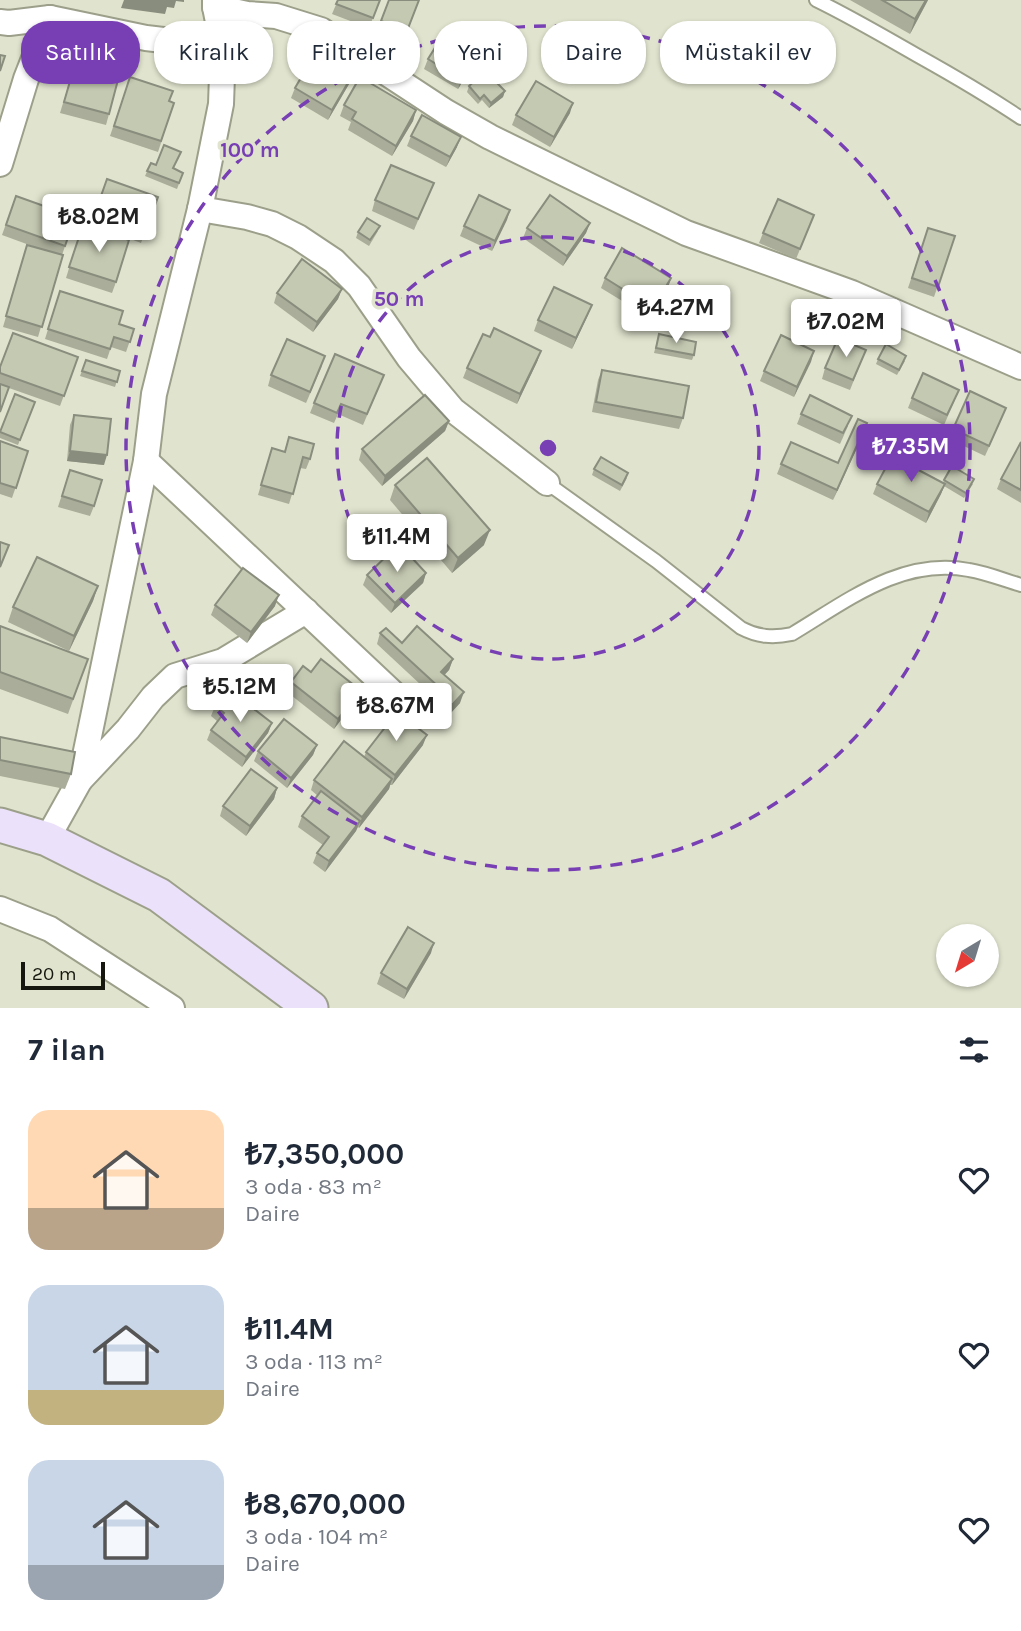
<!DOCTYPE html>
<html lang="tr">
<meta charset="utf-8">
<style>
:root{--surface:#fff;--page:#f6f6f7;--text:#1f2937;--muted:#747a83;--accent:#783fb5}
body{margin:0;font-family:Karla,sans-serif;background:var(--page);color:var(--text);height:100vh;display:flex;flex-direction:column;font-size:26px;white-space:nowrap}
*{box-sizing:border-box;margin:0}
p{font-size:23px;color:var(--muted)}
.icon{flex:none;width:38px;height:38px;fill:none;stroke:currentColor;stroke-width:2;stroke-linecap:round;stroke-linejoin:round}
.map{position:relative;height:1008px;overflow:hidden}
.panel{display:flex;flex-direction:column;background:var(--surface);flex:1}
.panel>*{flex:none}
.top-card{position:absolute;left:21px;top:21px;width:980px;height:63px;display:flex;gap:14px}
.needle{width:46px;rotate:218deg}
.tools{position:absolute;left:936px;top:924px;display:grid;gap:14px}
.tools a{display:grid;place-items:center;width:63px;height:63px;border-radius:50%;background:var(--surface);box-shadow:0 2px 5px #0004;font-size:35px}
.scale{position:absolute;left:21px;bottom:18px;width:84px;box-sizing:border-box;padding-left:7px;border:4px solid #16170f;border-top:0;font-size:19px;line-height:24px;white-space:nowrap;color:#16170f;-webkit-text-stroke:5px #e0e4ce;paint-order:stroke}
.price{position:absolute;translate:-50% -60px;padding:0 16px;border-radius:7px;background:#fff;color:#222;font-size:23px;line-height:46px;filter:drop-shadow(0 2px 4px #0008)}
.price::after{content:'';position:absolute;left:50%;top:42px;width:21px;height:16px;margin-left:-10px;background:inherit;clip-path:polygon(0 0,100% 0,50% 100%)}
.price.current{background:var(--accent);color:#fff}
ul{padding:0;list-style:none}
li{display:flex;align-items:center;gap:21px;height:175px;padding:0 28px}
li span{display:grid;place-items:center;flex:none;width:196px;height:140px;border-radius:21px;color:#555}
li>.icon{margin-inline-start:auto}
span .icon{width:84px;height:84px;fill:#fffc;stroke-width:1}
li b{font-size:30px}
h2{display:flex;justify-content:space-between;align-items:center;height:84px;padding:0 28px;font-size:30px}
.tag{padding:0 24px;border-radius:28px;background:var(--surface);box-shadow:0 2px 5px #0004;font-size:24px;line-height:63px}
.tag.current{background:var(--accent);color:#fff}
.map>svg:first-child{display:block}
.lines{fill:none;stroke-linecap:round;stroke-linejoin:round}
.service-casing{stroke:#9ca08a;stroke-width:16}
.minor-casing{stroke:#9ca08a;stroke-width:28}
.secondary-casing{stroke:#9ca08a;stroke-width:37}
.service{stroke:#fff;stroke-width:12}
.minor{stroke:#fff;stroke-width:24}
.secondary{stroke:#ece1fb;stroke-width:33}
.wall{fill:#a9ad99}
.shaded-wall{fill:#898d7d}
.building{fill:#c4c9b2;stroke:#898d7d;stroke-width:2}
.ring{fill:none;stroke:#783fb5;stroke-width:3.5;stroke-dasharray:12 9}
.centre{fill:#783fb5;stroke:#e0e4ce;stroke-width:3.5}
.ring-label{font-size:21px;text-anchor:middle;font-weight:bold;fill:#783fb5;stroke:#e0e4ce;stroke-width:7;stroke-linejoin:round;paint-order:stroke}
</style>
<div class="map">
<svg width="1021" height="1008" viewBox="0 0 1021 1008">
<rect width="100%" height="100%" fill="#e0e4ce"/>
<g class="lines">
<defs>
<g id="service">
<path d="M816,0c35,17 69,37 104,57 34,19 68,39 101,61"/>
<path d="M547,483l109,78 85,67c17,9 32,10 51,6 55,-33 110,-77 177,-64 18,3 35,10 52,15"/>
</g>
<g id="minor">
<polyline points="215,7 247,14 276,16 321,30 446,112 490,137 686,233 852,293 1021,367"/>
<polyline points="0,22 9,23 50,18 146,38 223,47"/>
<polyline points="0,164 26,79 50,18"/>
<polyline points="200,209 247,217 272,224 298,237 334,261 359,286 409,358 453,410 547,483"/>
<polyline points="146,461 414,713"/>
<polyline points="81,779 128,729 153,697 175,676 223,661 306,611"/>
<polyline points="47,839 80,780 146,461 154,394 200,209 221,104 223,47 215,7 215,0"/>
<polyline points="0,909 50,929 172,1008"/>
</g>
<polyline id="secondary" points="0,825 47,839 159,895 311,1008"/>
</defs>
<use href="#service" class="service-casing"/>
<use href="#minor" class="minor-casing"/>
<use href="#secondary" class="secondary-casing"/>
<use href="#service" class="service"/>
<use href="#minor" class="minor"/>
<use href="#secondary" class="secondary"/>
</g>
<g class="wall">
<polygon points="338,0 380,0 369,28 332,14"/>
<polygon points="389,0 419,0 404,41 378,32"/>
<polygon points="850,0 928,0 910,34"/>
<polygon points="477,58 458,89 424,69 428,59"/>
<polygon points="75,64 109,114 106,125 60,113"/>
<polygon points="505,75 504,80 498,85 505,91 503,97 489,108 482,100 478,104 467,92 469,86"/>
<polygon points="130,77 174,103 158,152 110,136"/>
<polygon points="349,84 328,120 291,98 295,88"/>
<polygon points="344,105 416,110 413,121 392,156 348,130 351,122 340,116"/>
<polygon points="570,113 550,147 512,125 516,115"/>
<polygon points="411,136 457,147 446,167 407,146"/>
<polygon points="151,163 156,165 174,169 183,173 177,189 145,176"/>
<polygon points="107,179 158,197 141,243 91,224"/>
<polygon points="434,183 414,230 372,211 375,200"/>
<polygon points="16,196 75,217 62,255 38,337 3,327 27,245 43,250 2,235"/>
<polygon points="510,210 492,251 460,236 464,226"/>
<polygon points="590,223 586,233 563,266 523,238 527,228"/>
<polygon points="810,225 796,259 759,243 763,233"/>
<polygon points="928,228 955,236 934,297 908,288"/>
<polygon points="378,231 369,246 356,238 358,232"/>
<polygon points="79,236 116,282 112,293 66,278"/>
<polygon points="605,278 668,288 650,318 601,288"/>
<polygon points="342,289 338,299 313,332 274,303 277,293"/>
<polygon points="60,291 119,324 134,329 126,352 111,347 107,359 45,339"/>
<polygon points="592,305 572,349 534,331 538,320"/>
<polygon points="659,334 694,355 692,360 654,353"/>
<polygon points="490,337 541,351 537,362 517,404 463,378 467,368"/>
<polygon points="866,350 850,390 822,379 825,368"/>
<polygon points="814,351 794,397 760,381 764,371"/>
<polygon points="78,357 60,406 9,388 0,412 0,367"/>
<polygon points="878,359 905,361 897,375 876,364"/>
<polygon points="86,360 120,371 115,387 80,376"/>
<polygon points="322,366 306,403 268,386 271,375"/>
<polygon points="602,370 683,418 679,429 592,412 598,380"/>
<polygon points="380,385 363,425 338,414 334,423 310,413 314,403"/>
<polygon points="15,394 35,402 18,445 0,438 0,433"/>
<polygon points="912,398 955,400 944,425 908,408"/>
<polygon points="801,414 848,426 840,444 797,424"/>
<polygon points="74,415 104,465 67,461 70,425"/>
<polygon points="1002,418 985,456 949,439 953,429"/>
<polygon points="449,421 445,431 382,486 359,460 362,449"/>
<polygon points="867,423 833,500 777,474 781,464 838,463"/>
<polygon points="289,437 310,459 306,469 300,468 289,504 258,495 272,448 284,452"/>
<polygon points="878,439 915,442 907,460 876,444"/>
<polygon points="0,441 28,451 12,498 0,494"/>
<polygon points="1021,442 1021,503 997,489 1001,479"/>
<polygon points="594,469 627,478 620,491 592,475"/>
<polygon points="70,470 94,506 90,516 58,507"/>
<polygon points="944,480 973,484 964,498 944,486 941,494 926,523 873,494 877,484 943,483"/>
<polygon points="395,485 484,545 452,573 390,500"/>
<polygon points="426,573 423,583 391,613 363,585 367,575"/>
<polygon points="98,586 93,601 69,651 8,622 13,607"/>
<polygon points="215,605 275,606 247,643 211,615"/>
<polygon points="0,626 88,659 68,714 0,689"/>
<polygon points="380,633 402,643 453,659 449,670 444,675 460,703 448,716 434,702 435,698 377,644"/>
<polygon points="311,672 356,700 334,729 287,692 291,682"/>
<polygon points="215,706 272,723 268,733 242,767 207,740 211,730 217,721 211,716"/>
<polygon points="0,737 71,774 65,789 0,776"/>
<polygon points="317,745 313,755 287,788 254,761 258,751"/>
<polygon points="423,745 392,785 390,785 389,789 359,828 358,827 356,831 325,872 313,863 317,853 323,845 298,827 302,816 318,796 311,790 314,780 364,757 366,752"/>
<polygon points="277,788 274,799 246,836 220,816 223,806"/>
<polygon points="431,953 404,999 377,984 381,973"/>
</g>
<g class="shaded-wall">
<polygon points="124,0 184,0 184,2 176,1 174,8 167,7 165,14 121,8"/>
<polygon points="926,0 928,0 910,34 915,19"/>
<polygon points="481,48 477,58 458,89 461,79"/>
<polygon points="353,74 349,84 328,120 332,110"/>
<polygon points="505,75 504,80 495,88 497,83"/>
<polygon points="505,91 503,97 489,108 491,103"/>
<polygon points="573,103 570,113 550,147 554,137"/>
<polygon points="416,110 413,121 392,156 396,146"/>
<polygon points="461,137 457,147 446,167 450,157"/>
<polygon points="510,210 507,220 492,251 495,241"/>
<polygon points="590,223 586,233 563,266 567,256"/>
<polygon points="671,278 668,288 650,318 653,308"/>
<polygon points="342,289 338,299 313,332 317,322"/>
<polygon points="592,305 588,315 572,349 576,338"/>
<polygon points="541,351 537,362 517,404 520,394"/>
<polygon points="814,351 811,362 794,397 797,387"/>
<polygon points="449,421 445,431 382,486 385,476"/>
<polygon points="867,423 864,433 833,500 837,490"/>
<polygon points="70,451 107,455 104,465 67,461"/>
<polygon points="945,484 941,494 926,523 929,512"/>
<polygon points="490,530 484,545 452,573 458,558"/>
<polygon points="426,573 423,583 391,613 395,603"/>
<polygon points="98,586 93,601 69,651 74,636"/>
<polygon points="279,595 275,606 247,643 251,632"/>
<polygon points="453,659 449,670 438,682 441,672"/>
<polygon points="360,690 356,700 334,729 338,719"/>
<polygon points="464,692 460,703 448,716 452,705"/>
<polygon points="272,723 268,733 242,767 246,757"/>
<polygon points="427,735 423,745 392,785 395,775"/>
<polygon points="317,745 313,755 287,788 291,778"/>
<polygon points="392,779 389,789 359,828 362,817"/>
<polygon points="277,788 274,799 246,836 250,826"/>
<polygon points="360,821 356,831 325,872 329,861"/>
<polygon points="434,943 431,953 404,999 407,989"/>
</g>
<g class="building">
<polygon points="338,0 380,0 373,18 336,4"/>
<polygon points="389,0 419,0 407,31 381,21"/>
<polygon points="882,0 926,0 915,19"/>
<polygon points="448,27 481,48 461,79 428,59"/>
<polygon points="316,52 353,74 332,110 295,88"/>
<polygon points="0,55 5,56 0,71"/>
<polygon points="494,63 505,75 497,83 505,91 491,103 484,95 480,99 469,86"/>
<polygon points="75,64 119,76 109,114 64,102"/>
<polygon points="130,77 173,91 169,101 174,103 161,141 114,126"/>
<polygon points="360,77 416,110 396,146 352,119 356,112 344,105"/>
<polygon points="536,81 573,103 554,137 516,115"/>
<polygon points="422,115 461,137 450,157 411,136"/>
<polygon points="164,145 181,152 173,168 183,173 179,183 147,171 151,163 156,165"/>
<polygon points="391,165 434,183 418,219 375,200"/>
<polygon points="107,179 158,197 145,232 95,213"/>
<polygon points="479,195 510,210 495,241 464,226"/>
<polygon points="550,195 590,223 567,256 527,228"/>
<polygon points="16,196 75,217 65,246 6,225"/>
<polygon points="778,199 814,215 800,249 763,233"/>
<polygon points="367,218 380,226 370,240 358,232"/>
<polygon points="83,225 129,240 116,282 69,267"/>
<polygon points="928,228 955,236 938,287 912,278"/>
<polygon points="27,245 63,255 42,327 6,316"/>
<polygon points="622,248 671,278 653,308 605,278"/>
<polygon points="302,259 342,289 317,322 277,293"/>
<polygon points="554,287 592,305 576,338 538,320"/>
<polygon points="60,291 123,311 119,324 134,329 130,342 114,337 110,349 48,329"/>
<polygon points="494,328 541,351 520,394 467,368 483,334 490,337"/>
<polygon points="13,333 78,357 64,396 0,373 0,367"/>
<polygon points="659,334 696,342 694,355 656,348"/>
<polygon points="781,335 814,351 797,387 764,371"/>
<polygon points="838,338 866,350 853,380 825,368"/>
<polygon points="287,339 325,356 310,392 271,375"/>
<polygon points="886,344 906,356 899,370 878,359"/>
<polygon points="335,354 384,375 367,414 341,404 337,413 314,403"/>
<polygon points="86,360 120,371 117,382 82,371"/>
<polygon points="602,370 689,386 683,418 596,402"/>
<polygon points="923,373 959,390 947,415 912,398"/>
<polygon points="0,384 9,387 0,412"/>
<polygon points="970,391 1006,408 989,446 953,429"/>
<polygon points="15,394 35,402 20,440 0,432"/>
<polygon points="425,395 449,421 385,476 362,449"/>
<polygon points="810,395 852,416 843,433 801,414"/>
<polygon points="74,415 111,419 107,455 70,451"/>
<polygon points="858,419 867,423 837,490 781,464 791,442 838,463"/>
<polygon points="885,427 915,442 909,455 878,439"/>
<polygon points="289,437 314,444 310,459 303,457 293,494 261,485 272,448 285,452"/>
<polygon points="0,441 28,451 16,488 0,483"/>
<polygon points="1021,442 1021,490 1001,479"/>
<polygon points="892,456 945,484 929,512 877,484"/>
<polygon points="601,457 628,473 622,485 594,469"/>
<polygon points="427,458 490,530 458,558 395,485"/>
<polygon points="952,466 974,479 966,493 944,480"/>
<polygon points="70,470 102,480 94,506 62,496"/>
<polygon points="0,542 9,545 0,567"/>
<polygon points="399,544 426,573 395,603 367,575"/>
<polygon points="37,557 98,586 74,636 13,607"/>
<polygon points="243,568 279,595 251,632 215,605"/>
<polygon points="0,626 88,659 73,699 0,672"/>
<polygon points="417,626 453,659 441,672 464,692 452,705 438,692 441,689 380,633 386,628 402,643"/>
<polygon points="321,659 360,690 338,719 291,682 303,666 311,672"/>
<polygon points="228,689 272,723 246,757 211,730 224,713 215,706"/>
<polygon points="397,712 427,735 395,775 366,752"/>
<polygon points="284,719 317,745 291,778 258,751"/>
<polygon points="0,737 75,752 71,774 0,760"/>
<polygon points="344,741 392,779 362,817 314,780"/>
<polygon points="251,769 277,788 250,826 223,806"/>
<polygon points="321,791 360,821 329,861 317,853 329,837 302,816"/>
<polygon points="408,927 434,943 407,989 381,973"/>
</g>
<g class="ring">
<circle cx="548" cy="448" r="211"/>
<circle cx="548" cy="448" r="422"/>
</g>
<circle cx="548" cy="448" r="10" class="centre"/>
<g class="ring-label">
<text x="250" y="157">100 m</text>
<text x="399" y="306">50 m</text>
</g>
</svg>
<div class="tools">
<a><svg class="needle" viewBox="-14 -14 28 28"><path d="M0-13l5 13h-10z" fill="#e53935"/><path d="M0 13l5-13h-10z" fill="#747a83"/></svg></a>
</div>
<div class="scale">20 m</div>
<b class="price" style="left:99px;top:254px">₺8.02M</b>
<b class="price" style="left:676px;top:345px">₺4.27M</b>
<b class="price" style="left:846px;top:359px">₺7.02M</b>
<b class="price current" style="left:911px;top:484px">₺7.35M</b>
<b class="price" style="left:397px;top:574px">₺11.4M</b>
<b class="price" style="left:240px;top:724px">₺5.12M</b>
<b class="price" style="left:396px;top:743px">₺8.67M</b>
<div class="top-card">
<a class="tag current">Satılık</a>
<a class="tag">Kiralık</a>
<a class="tag">Filtreler</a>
<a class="tag">Yeni</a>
<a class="tag">Daire</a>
<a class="tag">Müstakil ev</a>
</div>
</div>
<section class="panel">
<h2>7 ilan<svg class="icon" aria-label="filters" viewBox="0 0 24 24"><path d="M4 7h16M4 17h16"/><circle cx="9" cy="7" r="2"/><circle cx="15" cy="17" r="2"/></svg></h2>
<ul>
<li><span style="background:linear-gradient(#ffd9b3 70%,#b9a48a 0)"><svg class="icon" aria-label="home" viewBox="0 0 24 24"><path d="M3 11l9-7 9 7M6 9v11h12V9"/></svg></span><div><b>₺7,350,000</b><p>3 oda · 83 m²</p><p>Daire</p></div><svg class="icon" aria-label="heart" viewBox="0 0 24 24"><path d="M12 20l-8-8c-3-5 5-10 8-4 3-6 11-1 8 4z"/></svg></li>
<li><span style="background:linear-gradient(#c9d6e8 75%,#c2b280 0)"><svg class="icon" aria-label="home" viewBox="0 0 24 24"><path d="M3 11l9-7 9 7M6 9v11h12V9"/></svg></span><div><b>₺11.4M</b><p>3 oda · 113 m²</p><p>Daire</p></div><svg class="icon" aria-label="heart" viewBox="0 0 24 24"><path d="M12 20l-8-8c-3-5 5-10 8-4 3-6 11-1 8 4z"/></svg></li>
<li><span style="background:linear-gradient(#c9d6e8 75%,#9aa5b1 0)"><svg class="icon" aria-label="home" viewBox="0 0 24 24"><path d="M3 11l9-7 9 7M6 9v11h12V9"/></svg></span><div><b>₺8,670,000</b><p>3 oda · 104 m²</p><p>Daire</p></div><svg class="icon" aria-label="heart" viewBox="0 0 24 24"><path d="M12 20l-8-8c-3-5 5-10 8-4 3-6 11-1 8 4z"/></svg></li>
</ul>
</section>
